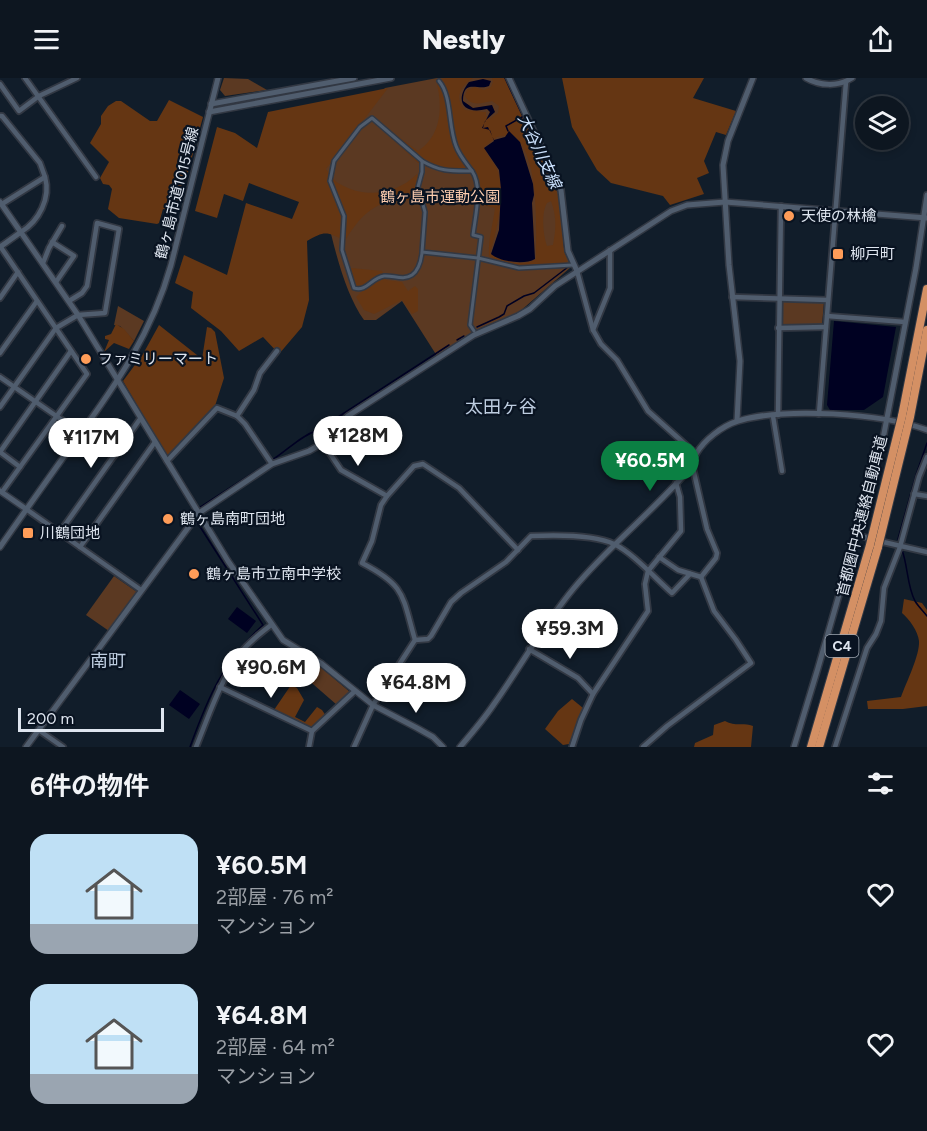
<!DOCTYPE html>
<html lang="ja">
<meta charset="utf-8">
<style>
:root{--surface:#0d1620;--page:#1b232d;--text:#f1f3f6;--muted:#9a9fa5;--line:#2d353e;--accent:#0b8043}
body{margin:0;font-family:Figtree,"Noto Sans JP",sans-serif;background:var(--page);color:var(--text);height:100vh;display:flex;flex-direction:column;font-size:22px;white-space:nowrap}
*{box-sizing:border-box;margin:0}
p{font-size:20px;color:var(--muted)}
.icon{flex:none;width:33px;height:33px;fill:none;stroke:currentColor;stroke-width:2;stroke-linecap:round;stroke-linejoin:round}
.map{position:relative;height:669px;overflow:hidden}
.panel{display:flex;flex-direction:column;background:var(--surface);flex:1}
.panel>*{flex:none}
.tools{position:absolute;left:855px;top:18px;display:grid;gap:12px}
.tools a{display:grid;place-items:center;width:54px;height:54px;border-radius:50%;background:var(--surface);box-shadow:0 3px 9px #0003,0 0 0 2px var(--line);font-size:30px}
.scale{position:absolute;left:18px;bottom:15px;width:146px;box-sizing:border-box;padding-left:6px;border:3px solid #dee5ef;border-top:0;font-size:16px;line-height:21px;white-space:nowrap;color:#dee5ef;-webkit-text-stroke:4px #091321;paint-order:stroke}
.price{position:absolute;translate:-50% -51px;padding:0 14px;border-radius:21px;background:#fff;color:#222;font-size:20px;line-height:39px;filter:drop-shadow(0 2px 3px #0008)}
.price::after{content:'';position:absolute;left:50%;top:36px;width:18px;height:14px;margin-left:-9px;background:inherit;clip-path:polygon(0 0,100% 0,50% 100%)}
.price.selected{background:var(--accent);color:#fff}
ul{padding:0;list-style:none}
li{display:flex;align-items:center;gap:18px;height:150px;padding:0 30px}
li span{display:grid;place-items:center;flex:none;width:168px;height:120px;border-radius:18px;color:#555}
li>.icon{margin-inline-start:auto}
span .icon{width:72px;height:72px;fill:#fffc;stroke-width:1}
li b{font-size:26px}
h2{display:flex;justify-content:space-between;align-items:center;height:72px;padding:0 30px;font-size:26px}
header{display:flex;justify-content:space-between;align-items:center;height:78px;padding:0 30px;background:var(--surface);font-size:27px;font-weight:800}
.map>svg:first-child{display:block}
.green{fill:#5b3922}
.forest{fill:#653613;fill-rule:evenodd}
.water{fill:#000122}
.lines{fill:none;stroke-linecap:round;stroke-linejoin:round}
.stream{stroke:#000122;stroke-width:1.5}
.pedestrian-casing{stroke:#323843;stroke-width:6}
.minor-casing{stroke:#323843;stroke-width:8}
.tertiary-casing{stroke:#323843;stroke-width:8}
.motorway-casing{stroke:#323843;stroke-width:10}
.pedestrian{stroke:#505d6e;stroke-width:3}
.minor{stroke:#505d6e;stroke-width:4.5}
.tertiary{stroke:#505d6e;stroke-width:5}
.motorway{stroke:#d49064;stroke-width:8}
.motorway-bridge-casing{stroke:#323843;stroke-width:10;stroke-linecap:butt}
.motorway-bridge{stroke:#d49064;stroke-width:8}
.poi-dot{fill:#fe9c58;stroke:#091321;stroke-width:2}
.labels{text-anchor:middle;stroke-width:4.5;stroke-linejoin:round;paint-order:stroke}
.shield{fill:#091321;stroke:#9ea6b1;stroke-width:1.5}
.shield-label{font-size:14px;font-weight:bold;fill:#dee5ef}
.street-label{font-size:15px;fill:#dee5ef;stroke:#091321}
.park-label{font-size:15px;fill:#fcccae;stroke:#091321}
.poi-label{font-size:15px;fill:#dee5ef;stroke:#091321;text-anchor:start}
.water-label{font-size:16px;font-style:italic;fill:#cae0fc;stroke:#091321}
.quarter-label{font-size:18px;fill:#becde0;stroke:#091321}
</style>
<header><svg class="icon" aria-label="menu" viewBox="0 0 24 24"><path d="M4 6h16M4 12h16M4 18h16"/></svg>Nestly<svg class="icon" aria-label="share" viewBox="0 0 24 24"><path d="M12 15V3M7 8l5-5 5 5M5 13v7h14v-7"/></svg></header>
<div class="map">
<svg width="927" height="669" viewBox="0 0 927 669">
<rect width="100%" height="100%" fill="#111d2a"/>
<g class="green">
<polygon points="224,0 248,1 267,12 225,18 220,12"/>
<path d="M437,0h70l55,117 9,72 -53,46 -37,15 -44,28 -35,-55 -26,19h-12c-25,-34 -37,-106 -47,-148l68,-84z"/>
<polygon points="782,223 824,224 822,247 781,247"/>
<polygon points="118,228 144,243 134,263 120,248 114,247"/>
<polygon points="114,498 137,514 109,553 86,537"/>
<polygon points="312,582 350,614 337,627 306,600 302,603 296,598"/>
</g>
<g class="forest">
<path d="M446,0h27c-13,8 -19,21 -8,32l21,2v4l4,3 8,-6 1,-7 -7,-5c-11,2 -21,6 -27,-5l2,-6 8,-3 9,3 7,-3 2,-5 -1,-4h12l55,119 8,66c-26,1 -55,6 -78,-7 -1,-17 4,-31 6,-48l-16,-4 -1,-27 -4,-7c-14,-1 -35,3 -46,-8l-10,1 -27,-25 5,-3 22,16c24,-16 25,-45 18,-71zM512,56c28,20 24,92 24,125 -12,8 -35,3 -46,-6 7,-22 15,-59 8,-81 -3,-10 -11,-15 -14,-25l13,-10zM551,123c6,16 5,28 2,44l-6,1c-4,-11 -6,-33 0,-43z"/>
<polygon points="562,0 704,0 693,20 736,33 726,57 716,54 704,83 709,95 697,100 704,116 670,127 663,118 611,105 597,92 572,49"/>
<path d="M388,10l-62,81c3,4 7,11 12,14 26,16 58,12 79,-9l1,3 -5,22c-7,2 -12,1 -19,2 -24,3 -38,21 -49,40 -18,-10 -21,-10 -38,0l2,59 -7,27 -23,27 -16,-17 -24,14 -18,-20 -30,-23 2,-16 -18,-9 9,-28 43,20 19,-72 46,16 7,-17 -50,-19 -6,18 -19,-7 -7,24 -22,-7 22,-84 18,6 22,15 11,-36z"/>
<polygon points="169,22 203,39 177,134 163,131 159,145 157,146 119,140 108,131 112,111 109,107 103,106 100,100 109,84 90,65 101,46 101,38 108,28 116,23 121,23 150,43 157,43"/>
<polygon points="351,190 382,193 386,202 402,204 408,213 415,208 418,211 418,233 412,236 402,222 374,236 364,232 356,219 363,212 354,207"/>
<polygon points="116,246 124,251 134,263 129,271 114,265 104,274 109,262 105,261 105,258 111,256"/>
<polygon points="159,247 202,281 207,249 211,250 215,254 224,300 215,328 167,379 123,303 143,276"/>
<path d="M904,521l18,4 5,7v96l-24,3h-35l-1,-8 34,-4c5,-14 19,-42 18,-56 -1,-10 -10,-22 -17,-28z"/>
<polygon points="291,607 297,610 304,622 295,639 305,644 317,629 322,632 326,638 312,652 274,632"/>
<polygon points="572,621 583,630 569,666 563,667 545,651 558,633"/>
<path d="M725,643c11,6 17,1 28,5l-2,21h-57l1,-4 18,-8 1,-10z"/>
</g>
<g class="water">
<path d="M483,1l8,2 -2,5c-11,5 -26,-8 -26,15l10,7 19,-3 3,7 -10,9 -2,7 5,-1 6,13 11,-3 4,-6 11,11 13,42 1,11 -2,8 3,56c-10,6 -35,3 -44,-5l8,-24 2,-41 -2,-19 -15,-22 10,-7 -4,-11 -8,-2 8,-16 -3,-3c-24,6 -33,-8 -18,-27z"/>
<polygon points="834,243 896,249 883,319 864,332 830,332 827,327"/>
<polygon points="237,529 256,543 247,555 228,541"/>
<polygon points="180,612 200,626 189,641 169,627"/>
</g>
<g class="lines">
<g class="stream">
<polyline points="505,0 558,113"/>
<polyline points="508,53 506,48 522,39"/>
<polyline points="563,151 565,173 570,184"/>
<polyline points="477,249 499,239 504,236 507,228 524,218 534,215 568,189"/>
<polyline points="457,262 464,258"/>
<path d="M272,382c16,-10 28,-24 46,-30l131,-85"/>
<polyline points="199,430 268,385"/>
<polyline points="194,440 191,436 196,433"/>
<polyline points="899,464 898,461 916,397 927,365"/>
<path d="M902,472c6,16 5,36 13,51 3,5 8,10 12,15"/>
<path d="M190,669c18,-50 33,-86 73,-122l-66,-103"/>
</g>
<defs>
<g id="pedestrian">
<path d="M439,3c13,15 9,45 17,65 3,9 10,17 16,25"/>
<path d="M422,175c-1,8 -3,17 -10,22 -9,6 -19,0 -28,1 -13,2 -17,16 -30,12l-12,-38 2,-34 -14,-35 4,-20 26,-34 12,-9 50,43"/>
<path d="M474,253l-4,-6 11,-88 -8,-2c2,-18 10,-48 -1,-64 -21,0 -31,1 -50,-10v11l-4,15 7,25 -3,40 56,6 41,10 54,-3"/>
</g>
<g id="minor">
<polyline points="25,0 96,99"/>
<polyline points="0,6 19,33 39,18 77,0"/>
<polyline points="0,38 2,38 40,85 45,99 2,126"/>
<path d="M21,154c18,-11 30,-34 24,-55"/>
<polyline points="52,164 74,178 56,204"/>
<polyline points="0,168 87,296 2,414"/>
<polyline points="43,185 49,170 62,148"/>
<polyline points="577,193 593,252 601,266 617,282 648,333 696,376"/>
<polyline points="732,219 828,222"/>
<polyline points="0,220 18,194"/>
<polyline points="827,238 905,244"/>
<polyline points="778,250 826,249"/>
<polyline points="593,252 610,210 610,172"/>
<polyline points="0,275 37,223"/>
<polyline points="0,299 114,378"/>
<polyline points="0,329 56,250 78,237 105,235 119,151 97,145 87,208 82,215 69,223"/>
<polyline points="819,336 846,4"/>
<polyline points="778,337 781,128"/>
<polyline points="237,338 254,312 260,295 277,273"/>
<polyline points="773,338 782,393"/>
<polyline points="323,365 341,392 387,418"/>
<polyline points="0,374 71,273"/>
<polyline points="0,374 20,389"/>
<polyline points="167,383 217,330 237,338 245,346 272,386"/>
<polyline points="692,386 707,451 717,475 716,480 701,499"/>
<polyline points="914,416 927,418"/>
<polyline points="26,431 141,512"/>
<polyline points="60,454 140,341"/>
<polyline points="857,457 871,461"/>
<polyline points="879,463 927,474"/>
<polyline points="80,469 155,364"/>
<path d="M415,562l13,-1 3,-3 20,-34 10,-9 45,-31 25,-26c23,-1 62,-2 83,8 19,9 42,35 58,49l18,-19"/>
<polyline points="529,571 578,600 593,616"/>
<polyline points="220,609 312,653"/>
<polyline points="40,653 63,669"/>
<path d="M196,669c13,-32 24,-66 44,-93 8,-12 20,-20 31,-29"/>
<polyline points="309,669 312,653 355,613"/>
<path d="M354,669l19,-42 42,-65c-13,-45 -9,-54 -53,-77l10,-22 9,-36 6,-9 27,-30 9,-2 36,24 59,62"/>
<polyline points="572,669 581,642 593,616 648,533 645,506 648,493 681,453 680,419 676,405"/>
<polyline points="643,669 667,648 751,585 736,562 714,533 701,499 678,492 659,479"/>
<polyline points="835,669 867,570 876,556 881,543 884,510 900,469 919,399 927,379"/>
</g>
<g id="tertiary">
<polyline points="509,0 561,112 568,173 577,193"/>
<path d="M806,0c14,8 32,9 46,0"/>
<polyline points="211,26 354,0"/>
<polyline points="209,34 391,0"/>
<polyline points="0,124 78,237 228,483 283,562 322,586 373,627 417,650 433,659 443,669"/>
<polyline points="0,169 21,154"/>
<polyline points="737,343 740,283 729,187 723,87 728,63 753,0"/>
<polyline points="0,413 26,431"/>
<path d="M0,469c25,-36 50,-71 75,-106 41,-56 77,-108 96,-176l47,-187"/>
<polyline points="26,669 199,435 272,386 309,373 323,365 348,338 474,257 518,238 530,231 555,208 671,133 687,127 725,124 927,140"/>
<path d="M460,669c12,-14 24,-28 34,-43 27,-38 50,-80 80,-116 34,-41 76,-74 111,-114 5,-6 7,-13 11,-20 8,-14 26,-28 42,-33 47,-14 143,-8 189,9"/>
<polyline points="794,669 818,590 881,371 916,190 927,117"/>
</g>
<g id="motorway">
<polyline points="902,338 927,211"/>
<polyline points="910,339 927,252"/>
<polyline points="811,669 870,467"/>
<polyline points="819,669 878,469"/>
</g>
</defs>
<use href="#pedestrian" class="pedestrian-casing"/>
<use href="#minor" class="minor-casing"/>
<use href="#tertiary" class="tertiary-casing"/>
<use href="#motorway" class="motorway-casing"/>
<use href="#pedestrian" class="pedestrian"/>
<use href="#minor" class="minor"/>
<use href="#tertiary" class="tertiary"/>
<use href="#motorway" class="motorway"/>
<defs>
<g id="motorway-bridge">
<polyline points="870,467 902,338"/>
<polyline points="878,469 910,339"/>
</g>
</defs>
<use href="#motorway-bridge" class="motorway-bridge-casing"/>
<use href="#motorway-bridge" class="motorway-bridge"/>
</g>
<g class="poi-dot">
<circle cx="789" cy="138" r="6"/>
<rect x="832" y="170" width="12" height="12" rx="3"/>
<circle cx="86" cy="281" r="6"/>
<circle cx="168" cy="441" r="6"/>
<rect x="22" y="449" width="12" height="12" rx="3"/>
<circle cx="194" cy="496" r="6"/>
</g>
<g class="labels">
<rect class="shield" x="825.5" y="557" width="33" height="22" rx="4.5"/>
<g class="shield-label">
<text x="842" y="573">C4</text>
</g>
<g class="street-label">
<text transform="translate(177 115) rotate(-76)" y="5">鶴ヶ島市道1015号線</text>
<text transform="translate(862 438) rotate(-76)" y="5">首都圏中央連絡自動車道</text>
</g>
<g class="park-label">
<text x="440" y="124">鶴ヶ島市運動公園</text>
</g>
<g class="poi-label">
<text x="801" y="143">天使の林檎</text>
<text x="850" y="181">柳戸町</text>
<text x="98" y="286">ファミリーマート</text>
<text x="180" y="446">鶴ヶ島南町団地</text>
<text x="40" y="460">川鶴団地</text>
<text x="206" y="501">鶴ヶ島市立南中学校</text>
</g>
<g class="water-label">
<text transform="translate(540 73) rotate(65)" y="6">大谷川支線</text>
</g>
<g class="quarter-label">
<text x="501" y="335">太田ヶ谷</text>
<text x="108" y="589">南町</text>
</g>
</g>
</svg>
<div class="tools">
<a><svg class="icon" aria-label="layers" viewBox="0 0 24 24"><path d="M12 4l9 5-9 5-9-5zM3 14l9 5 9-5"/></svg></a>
</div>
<div class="scale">200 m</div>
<b class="price" style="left:358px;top:389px">¥128M</b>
<b class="price" style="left:91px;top:391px">¥117M</b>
<b class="price selected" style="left:650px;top:414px">¥60.5M</b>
<b class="price" style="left:570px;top:582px">¥59.3M</b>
<b class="price" style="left:271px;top:621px">¥90.6M</b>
<b class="price" style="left:416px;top:636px">¥64.8M</b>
</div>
<section class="panel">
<h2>6件の物件<svg class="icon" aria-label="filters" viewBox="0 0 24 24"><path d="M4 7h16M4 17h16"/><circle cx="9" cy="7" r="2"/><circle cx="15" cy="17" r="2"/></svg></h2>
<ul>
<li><span style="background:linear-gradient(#bfe0f5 75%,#9aa5b1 0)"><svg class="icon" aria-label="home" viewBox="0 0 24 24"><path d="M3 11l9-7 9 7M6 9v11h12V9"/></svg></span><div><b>¥60.5M</b><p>2部屋 · 76 m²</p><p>マンション</p></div><svg class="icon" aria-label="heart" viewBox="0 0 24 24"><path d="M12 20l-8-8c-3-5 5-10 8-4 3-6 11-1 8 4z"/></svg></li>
<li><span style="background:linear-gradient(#bfe0f5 75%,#9aa5b1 0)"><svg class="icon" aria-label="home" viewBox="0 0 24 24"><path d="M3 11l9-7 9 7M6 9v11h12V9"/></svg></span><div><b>¥64.8M</b><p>2部屋 · 64 m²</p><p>マンション</p></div><svg class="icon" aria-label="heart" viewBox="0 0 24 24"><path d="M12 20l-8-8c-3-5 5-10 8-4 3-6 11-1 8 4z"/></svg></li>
</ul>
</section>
